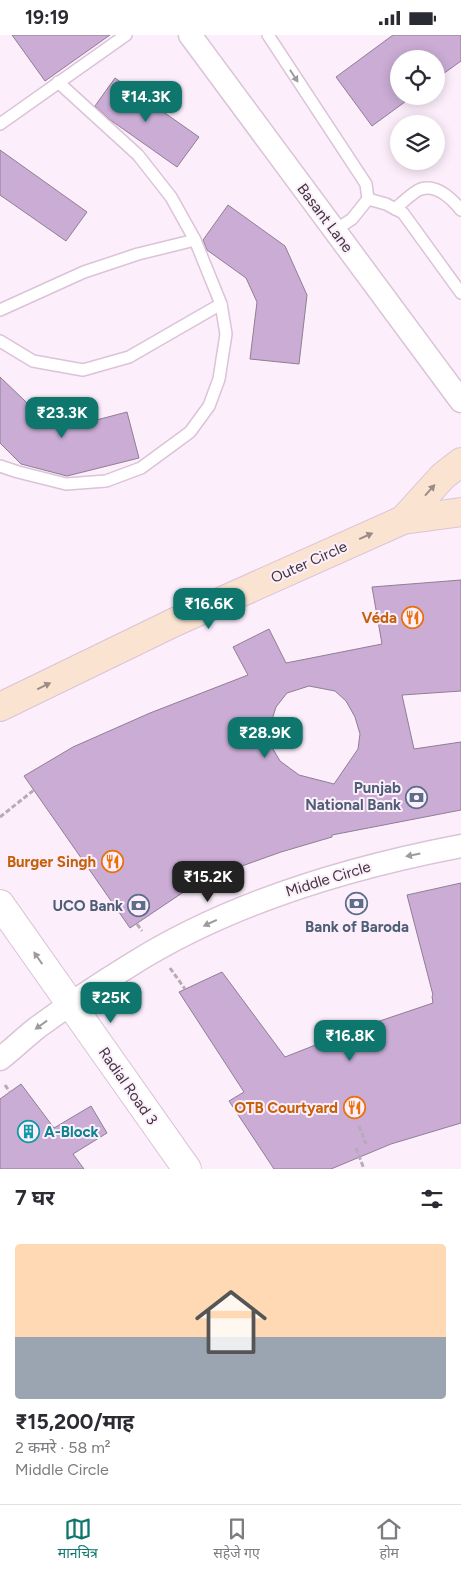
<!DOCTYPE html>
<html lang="hi">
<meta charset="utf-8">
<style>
:root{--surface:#fff;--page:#f2f2f3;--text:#2b2b33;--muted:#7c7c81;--line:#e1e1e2;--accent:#0f766e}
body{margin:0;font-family:Figtree,"Noto Sans Devanagari",sans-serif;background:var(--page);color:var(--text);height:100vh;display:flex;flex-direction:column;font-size:19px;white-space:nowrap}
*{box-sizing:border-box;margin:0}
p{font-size:16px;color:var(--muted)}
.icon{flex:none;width:28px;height:28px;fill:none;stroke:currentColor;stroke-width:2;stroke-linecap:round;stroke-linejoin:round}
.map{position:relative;height:1134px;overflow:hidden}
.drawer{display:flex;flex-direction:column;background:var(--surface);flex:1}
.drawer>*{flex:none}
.tools{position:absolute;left:390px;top:15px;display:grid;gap:10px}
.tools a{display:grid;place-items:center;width:55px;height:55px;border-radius:50%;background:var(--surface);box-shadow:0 2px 12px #0003;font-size:25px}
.price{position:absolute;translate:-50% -42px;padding:0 11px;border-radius:10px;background:var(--accent);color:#fff;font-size:16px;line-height:32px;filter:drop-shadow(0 1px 2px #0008)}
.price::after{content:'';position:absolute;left:50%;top:30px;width:15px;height:11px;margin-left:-8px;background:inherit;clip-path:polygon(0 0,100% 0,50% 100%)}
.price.active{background:#222;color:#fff}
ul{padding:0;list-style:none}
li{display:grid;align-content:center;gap:10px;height:265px;padding:0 15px}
li span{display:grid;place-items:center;height:155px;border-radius:5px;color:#555}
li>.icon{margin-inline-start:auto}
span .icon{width:90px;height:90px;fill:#fffc;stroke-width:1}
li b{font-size:21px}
h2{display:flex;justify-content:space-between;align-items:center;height:60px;padding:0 15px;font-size:21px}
.status{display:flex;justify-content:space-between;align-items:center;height:35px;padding:0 25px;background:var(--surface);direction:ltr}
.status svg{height:14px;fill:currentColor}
.tabs{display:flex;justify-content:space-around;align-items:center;height:70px;border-top:1px solid var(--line);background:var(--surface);font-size:14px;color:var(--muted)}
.tabs a{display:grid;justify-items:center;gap:2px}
.tabs .active{color:var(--accent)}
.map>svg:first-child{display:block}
.building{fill:#caacd5;stroke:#8f7e95;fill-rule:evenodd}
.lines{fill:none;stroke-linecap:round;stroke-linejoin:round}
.service-casing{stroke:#dbc3d8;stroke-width:14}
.minor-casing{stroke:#dbc3d8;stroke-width:25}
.tertiary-casing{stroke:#dbc3d8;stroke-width:30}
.secondary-casing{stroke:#dbc3d8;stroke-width:30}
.path{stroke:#b7abb6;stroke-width:3;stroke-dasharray:5 2.5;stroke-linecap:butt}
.service{stroke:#fff;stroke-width:11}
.minor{stroke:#fff;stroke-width:22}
.tertiary{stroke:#fff;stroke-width:28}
.secondary{stroke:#fae4d1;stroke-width:28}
.oneway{fill:#9e9a9e}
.oneway2{fill:#9c8c87}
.labels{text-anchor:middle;stroke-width:4;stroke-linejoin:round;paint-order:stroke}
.street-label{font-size:15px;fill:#3e353d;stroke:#fceefb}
.food-label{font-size:15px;font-weight:bold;fill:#c56008;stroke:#fceefb;text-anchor:end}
.service-label{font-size:15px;font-weight:bold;fill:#4e5e75;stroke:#fceefb;text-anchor:end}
.culture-label{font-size:15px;font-weight:bold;fill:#0d838f;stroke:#fceefb;text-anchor:start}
</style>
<div class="status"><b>19:19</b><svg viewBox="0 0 49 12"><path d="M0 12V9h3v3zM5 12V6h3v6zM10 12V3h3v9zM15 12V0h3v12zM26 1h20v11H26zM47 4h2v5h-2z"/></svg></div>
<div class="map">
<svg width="461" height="1134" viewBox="0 0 461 1134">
<rect width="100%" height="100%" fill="#fceefb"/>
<g class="building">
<polygon points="12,0 110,0 45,46"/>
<polygon points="393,0 461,0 461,26 436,44 436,24 399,24 399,61 413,61 372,91 336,42"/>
<polygon points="115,43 199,102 177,132 109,84 95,71"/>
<polygon points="0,115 87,177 66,206 0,160"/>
<polygon points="228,170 285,211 307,260 299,329 250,324 257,267 246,243 207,215 203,205"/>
<polygon points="0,342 47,387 66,393 127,377 139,423 67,441 21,429 0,408"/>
<path d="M461,545v111l-59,4 12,54 47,-7v68l-129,25v2l-51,15 -81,29 -70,47 -106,-152 49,-29 77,-34 98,-38 -15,-28 36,-18 17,34 96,-19 -10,-57zM309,651l26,5 11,10 9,16 5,17 -2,15 -24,35 -35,-9 -19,-14 -10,-17v-18l6,-19 11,-14z"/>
<polygon points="461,848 461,1088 391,1109 331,1134 274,1134 229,1066 244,1057 179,957 222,937 285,1022 356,994 433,968 432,961 433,960 407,860"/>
<polygon points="21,1049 54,1093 91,1071 107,1098 73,1119 84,1134 0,1134 0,1064"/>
</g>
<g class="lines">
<defs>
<g id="service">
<polyline points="268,0 366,149 368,164 352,184 334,196"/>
<polyline points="0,89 126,0"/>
<polyline points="368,164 386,169 403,178 461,258"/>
<path d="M395,174c6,-5 19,-18 26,-20 16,-5 31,10 40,21"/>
<polyline points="0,275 84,237 138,219 195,205"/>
<polyline points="0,306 33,326 83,335 129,322 221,269"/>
<polyline points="0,431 18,437 66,449 106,446 141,433 190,397 209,371 219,344 226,299 221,269 195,205 171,162 138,120 58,47"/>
</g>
<g id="minor">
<polyline points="190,0 461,366"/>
<path d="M0,1024c13,-10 25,-22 38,-32 29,-21 60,-42 91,-61 99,-63 217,-98 332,-120"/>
</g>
<polyline id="tertiary" points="0,869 187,1134"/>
<g id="secondary">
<polyline points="403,485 443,441 461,427"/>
<polyline points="0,672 175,587 403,485 461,477"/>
</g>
</defs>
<use href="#service" class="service-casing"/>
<use href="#minor" class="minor-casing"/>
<use href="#tertiary" class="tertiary-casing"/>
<use href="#secondary" class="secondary-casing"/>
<g class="path">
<polyline points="0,782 34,755"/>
<polyline points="137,889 142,896"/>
<polyline points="170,933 185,954"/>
<polyline points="5,1050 10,1057"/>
<polyline points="359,1091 366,1109"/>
<polyline points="356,1113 364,1134"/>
</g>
<use href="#service" class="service"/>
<use href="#minor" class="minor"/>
<use href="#tertiary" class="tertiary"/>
<use href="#secondary" class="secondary"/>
</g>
<defs><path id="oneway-solid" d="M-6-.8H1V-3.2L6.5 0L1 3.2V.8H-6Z" transform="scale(1.25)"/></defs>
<g class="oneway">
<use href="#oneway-solid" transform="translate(294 41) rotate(57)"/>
<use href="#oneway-solid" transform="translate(413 820) rotate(169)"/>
<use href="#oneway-solid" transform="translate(210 888) rotate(155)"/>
<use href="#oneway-solid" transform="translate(38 923) rotate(-125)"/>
<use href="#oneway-solid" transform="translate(41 990) rotate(144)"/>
</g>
<g class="oneway2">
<use href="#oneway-solid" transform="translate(430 455) rotate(-48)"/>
<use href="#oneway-solid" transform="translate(366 501) rotate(-24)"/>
<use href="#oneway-solid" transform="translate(44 651) rotate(-26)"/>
</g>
<defs>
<symbol id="restaurant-ring" viewBox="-11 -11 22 22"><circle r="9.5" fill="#fceefb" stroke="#e8710a" stroke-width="1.5"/><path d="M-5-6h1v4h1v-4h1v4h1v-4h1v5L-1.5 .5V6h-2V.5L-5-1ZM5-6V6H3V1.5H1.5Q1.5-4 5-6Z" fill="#e8710a"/></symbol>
<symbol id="bank-ring" viewBox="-11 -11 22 22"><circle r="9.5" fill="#fceefb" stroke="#5c6f8a" stroke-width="1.5"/><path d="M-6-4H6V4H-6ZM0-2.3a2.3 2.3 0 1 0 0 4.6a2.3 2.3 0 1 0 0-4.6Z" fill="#5c6f8a"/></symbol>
<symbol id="building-ring" viewBox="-11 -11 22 22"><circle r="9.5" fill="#fceefb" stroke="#0f9aa8" stroke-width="1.5"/><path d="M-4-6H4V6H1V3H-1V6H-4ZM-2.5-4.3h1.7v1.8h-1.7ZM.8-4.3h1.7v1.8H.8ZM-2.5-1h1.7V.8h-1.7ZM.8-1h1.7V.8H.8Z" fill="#0f9aa8"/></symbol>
</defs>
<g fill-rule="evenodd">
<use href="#restaurant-ring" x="400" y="570" width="25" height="25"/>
<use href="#bank-ring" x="404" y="750" width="25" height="25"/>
<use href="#restaurant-ring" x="100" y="814" width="25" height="25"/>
<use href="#bank-ring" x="344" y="856" width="25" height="25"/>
<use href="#bank-ring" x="126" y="858" width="25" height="25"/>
<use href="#restaurant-ring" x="342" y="1060" width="25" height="25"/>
<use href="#building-ring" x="16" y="1084" width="25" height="25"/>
</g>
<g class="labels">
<g class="street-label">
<text transform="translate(325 183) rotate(53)" y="5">Basant Lane</text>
<text transform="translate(309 527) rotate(-24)" y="5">Outer Circle</text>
<text transform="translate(328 844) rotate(-17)" y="5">Middle Circle</text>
<text transform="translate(128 1051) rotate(55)" y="5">Radial Road 3</text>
</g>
<g class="food-label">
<text x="397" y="588">Véda</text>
<text x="96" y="832">Burger Singh</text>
<text x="338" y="1078">OTB Courtyard</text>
</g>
<g class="service-label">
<text x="401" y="758">Punjab<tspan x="401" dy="17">National Bank</tspan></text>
<text x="123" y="876">UCO Bank</text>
<text x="357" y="897" text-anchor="middle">Bank of Baroda</text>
</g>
<g class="culture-label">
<text x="44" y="1102">A-Block</text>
</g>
</g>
</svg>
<div class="tools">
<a><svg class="icon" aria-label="locate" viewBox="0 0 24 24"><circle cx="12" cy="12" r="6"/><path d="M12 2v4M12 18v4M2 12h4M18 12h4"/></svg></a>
<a><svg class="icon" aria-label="layers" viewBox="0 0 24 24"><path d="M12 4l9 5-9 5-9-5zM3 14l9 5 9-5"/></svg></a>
</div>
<b class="price" style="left:146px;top:88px">₹14.3K</b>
<b class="price" style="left:62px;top:404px">₹23.3K</b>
<b class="price" style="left:209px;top:595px">₹16.6K</b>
<b class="price" style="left:265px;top:724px">₹28.9K</b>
<b class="price active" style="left:208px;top:868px">₹15.2K</b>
<b class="price" style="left:111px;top:989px">₹25K</b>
<b class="price" style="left:350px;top:1027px">₹16.8K</b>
</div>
<section class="drawer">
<h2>7 घर<svg class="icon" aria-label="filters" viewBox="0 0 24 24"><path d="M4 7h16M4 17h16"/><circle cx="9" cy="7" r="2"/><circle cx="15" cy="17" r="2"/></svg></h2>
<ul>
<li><span style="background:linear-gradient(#ffd9b3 60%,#9aa5b1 0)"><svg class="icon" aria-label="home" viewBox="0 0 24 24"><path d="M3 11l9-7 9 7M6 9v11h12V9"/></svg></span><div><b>₹15,200/माह</b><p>2 कमरे · 58 m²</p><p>Middle Circle</p></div></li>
</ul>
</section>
<nav class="tabs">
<a class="active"><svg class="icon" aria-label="map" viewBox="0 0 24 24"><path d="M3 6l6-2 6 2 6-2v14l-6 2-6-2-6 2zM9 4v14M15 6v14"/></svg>मानचित्र</a>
<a><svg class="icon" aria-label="saved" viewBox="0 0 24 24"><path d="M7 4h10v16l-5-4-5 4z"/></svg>सहेजे गए</a>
<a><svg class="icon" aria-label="home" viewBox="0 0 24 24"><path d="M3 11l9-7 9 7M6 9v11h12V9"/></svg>होम</a>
</nav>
